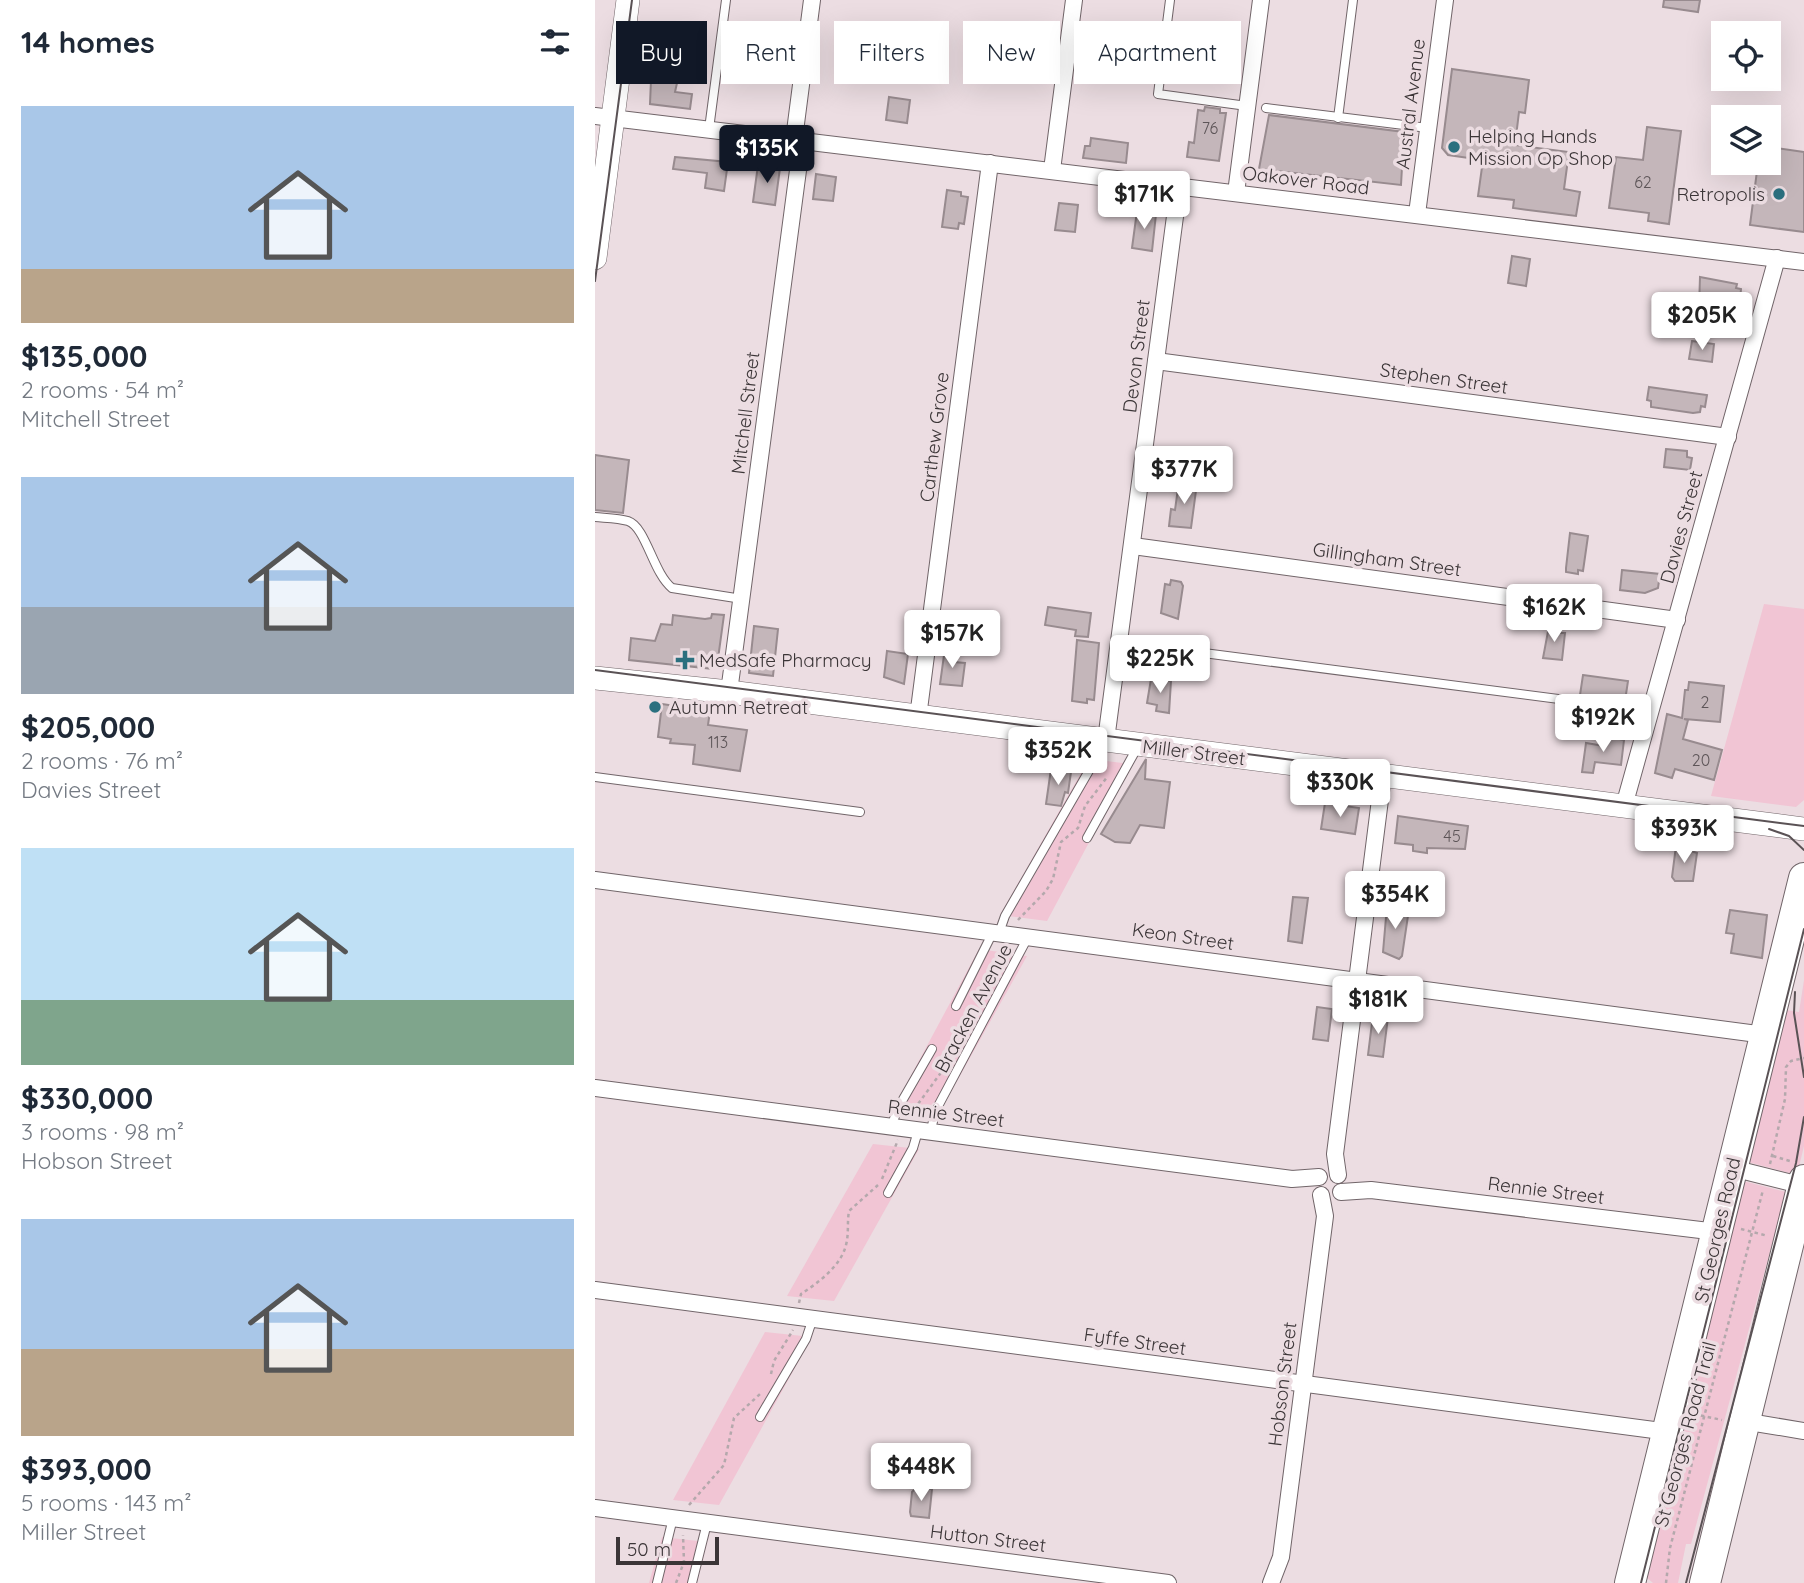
<!DOCTYPE html>
<meta charset="utf-8">
<style>
:root{--surface:#fff;--page:#f2f2f3;--text:#1f2937;--muted:#747a83;--accent:#111827}
body{margin:0;font-family:Quicksand,sans-serif;background:var(--page);color:var(--text);height:100vh;display:flex;flex-direction:column;font-size:26px;white-space:nowrap}
*{box-sizing:border-box;margin:0}
p{font-size:23px;color:var(--muted)}
.icon{flex:none;width:38px;height:38px;fill:none;stroke:currentColor;stroke-width:2;stroke-linecap:round;stroke-linejoin:round}
.map{position:relative;flex:1;overflow:hidden}
.drawer{display:flex;flex-direction:column;background:var(--surface);width:595px}
.drawer>*{flex:none}
.top-card{position:absolute;left:21px;top:21px;width:665px;height:63px;display:flex;gap:14px}
.controls{position:absolute;left:1116px;top:21px;display:grid;gap:14px}
.controls a{display:grid;place-items:center;width:70px;height:70px;border-radius:0px;background:var(--surface);box-shadow:0 7px 28px #0002;font-size:35px}
.scale{position:absolute;left:21px;bottom:18px;width:103px;box-sizing:border-box;padding-left:7px;border:4px solid #3b3537;border-top:0;font-size:19px;line-height:24px;white-space:nowrap;color:#3b3537;-webkit-text-stroke:5px #ecdde2;paint-order:stroke}
.price{position:absolute;translate:-50% -60px;padding:0 16px;border-radius:7px;background:#fff;color:#222;font-size:23px;line-height:46px;filter:drop-shadow(0 2px 4px #0008)}
.price::after{content:'';position:absolute;left:50%;top:42px;width:21px;height:16px;margin-left:-10px;background:inherit;clip-path:polygon(0 0,100% 0,50% 100%)}
.price.selected{background:var(--accent);color:#fff}
ul{padding:0;list-style:none}
li{display:grid;align-content:center;gap:14px;height:371px;padding:0 21px}
li span{display:grid;place-items:center;height:217px;border-radius:0px;color:#555}
li>.icon{margin-inline-start:auto}
span .icon{width:126px;height:126px;fill:#fffc;stroke-width:1}
li b{font-size:30px}
h2{display:flex;justify-content:space-between;align-items:center;height:84px;padding:0 21px;font-size:30px}
.pill{padding:0 24px;border-radius:0px;background:var(--surface);box-shadow:0 7px 28px #0002;font-size:24px;line-height:63px}
.pill.selected{background:var(--accent);color:#fff}
main{display:flex;flex:1;min-height:0}
.map>svg:first-child{display:block}
.green{fill:#f1c5d4}
.building{fill:#c4b6ba;stroke:#988b8f;stroke-width:2}
.lines{fill:none;stroke-linecap:round;stroke-linejoin:round}
.lane-casing{stroke:#716569;stroke-width:10}
.street-casing{stroke:#716569;stroke-width:18}
.secondary-casing{stroke:#716569;stroke-width:24}
.highway-casing{stroke:#716569;stroke-width:32}
.path{stroke:#b4a8ac;stroke-width:2.5;stroke-dasharray:3.5 3.5;stroke-linecap:butt}
.lane{stroke:#fff;stroke-width:8}
.street{stroke:#fff;stroke-width:16}
.secondary{stroke:#fff;stroke-width:23}
.highway{stroke:#fff;stroke-width:30}
.tram{stroke:#5a5255;stroke-width:2}
.poi-dot{fill:#2b707f;stroke:#ecdde2;stroke-width:2.5}
.labels{text-anchor:middle;stroke-width:7;stroke-linejoin:round;paint-order:stroke}
.number-label{font-size:16px;fill:#5d5558}
.street-label{font-size:19px;fill:#3b3537;stroke:#ecdde2}
.poi-label{font-size:19px;fill:#3b3537;stroke:#ecdde2;text-anchor:start}
</style>
<main>
<section class="drawer">
<h2>14 homes<svg class="icon" aria-label="filters" viewBox="0 0 24 24"><path d="M4 7h16M4 17h16"/><circle cx="9" cy="7" r="2"/><circle cx="15" cy="17" r="2"/></svg></h2>
<ul>
<li><span style="background:linear-gradient(#a9c7e8 75%,#b9a48a 0)"><svg class="icon" aria-label="home" viewBox="0 0 24 24"><path d="M3 11l9-7 9 7M6 9v11h12V9"/></svg></span><div><b>$135,000</b><p>2 rooms · 54 m²</p><p>Mitchell Street</p></div></li>
<li><span style="background:linear-gradient(#a9c7e8 60%,#9aa5b1 0)"><svg class="icon" aria-label="home" viewBox="0 0 24 24"><path d="M3 11l9-7 9 7M6 9v11h12V9"/></svg></span><div><b>$205,000</b><p>2 rooms · 76 m²</p><p>Davies Street</p></div></li>
<li><span style="background:linear-gradient(#bfe0f5 70%,#7fa58c 0)"><svg class="icon" aria-label="home" viewBox="0 0 24 24"><path d="M3 11l9-7 9 7M6 9v11h12V9"/></svg></span><div><b>$330,000</b><p>3 rooms · 98 m²</p><p>Hobson Street</p></div></li>
<li><span style="background:linear-gradient(#a9c7e8 60%,#b9a48a 0)"><svg class="icon" aria-label="home" viewBox="0 0 24 24"><path d="M3 11l9-7 9 7M6 9v11h12V9"/></svg></span><div><b>$393,000</b><p>5 rooms · 143 m²</p><p>Miller Street</p></div></li>
</ul>
</section>
<div class="map">
<svg width="1209" height="1583" viewBox="0 0 1209 1583">
<rect width="100%" height="100%" fill="#ecdde2"/>
<g class="green">
<polygon points="1169,604 1209,609 1209,800 1201,807 1116,796"/>
<polygon points="494,759 536,764 452,921 405,915"/>
<polygon points="384,949 432,956 344,1113 298,1109"/>
<polygon points="1209,980 1209,1146 1202,1175 1153,1162 1191,1010 1204,1012"/>
<polygon points="278,1144 324,1149 239,1301 192,1296"/>
<polygon points="1148,1181 1191,1192 1096,1544 1091,1544 1083,1583 1058,1583 1050,1576"/>
<polygon points="170,1332 217,1337 124,1505 78,1500"/>
<polygon points="67,1537 112,1542 102,1583 54,1583"/>
</g>
<g class="building">
<polygon points="1069,0 1105,0 1103,12 1068,7"/>
<polygon points="857,69 934,80 930,113 924,112 920,145 974,152 969,189 985,192 981,216 918,208 919,200 883,196 888,160 853,155 847,148"/>
<polygon points="56,80 82,83 80,92 97,94 95,109 55,104"/>
<polygon points="294,97 315,100 312,123 291,120"/>
<polygon points="610,107 625,109 625,113 631,113 624,161 592,157 594,142 599,143 603,110 609,111"/>
<polygon points="674,115 809,132 806,185 664,169"/>
<polygon points="1052,127 1086,131 1074,224 1053,221 1054,213 1014,208 1021,157 1048,160"/>
<polygon points="496,138 533,143 531,163 488,158 490,146 495,146"/>
<polygon points="1174,147 1209,152 1209,232 1155,225 1163,163 1174,163"/>
<polygon points="80,157 133,162 129,191 110,188 112,173 78,169"/>
<polygon points="163,165 185,168 180,205 158,202"/>
<polygon points="221,174 241,177 238,201 218,199"/>
<polygon points="352,190 366,192 366,196 373,197 369,224 364,223 363,229 347,227"/>
<polygon points="464,203 483,205 480,232 460,230"/>
<polygon points="542,211 561,214 557,251 537,248"/>
<polygon points="917,256 935,259 931,286 913,283"/>
<polygon points="1105,277 1142,284 1141,288 1146,289 1144,311 1104,308"/>
<polygon points="1097,341 1119,344 1117,362 1094,359"/>
<polygon points="1054,387 1112,395 1110,407 1106,406 1105,412 1098,413 1056,407 1056,401 1052,400"/>
<polygon points="1071,449 1092,451 1092,457 1097,458 1095,470 1069,467"/>
<polygon points="0,455 34,460 28,513 0,510"/>
<polygon points="584,481 602,483 596,528 574,526 576,509 580,510"/>
<polygon points="975,533 993,536 988,571 983,570 983,574 971,572 971,568"/>
<polygon points="1027,570 1065,574 1063,588 1050,593 1025,590"/>
<polygon points="576,580 586,582 588,586 583,619 566,613 570,584 575,585"/>
<polygon points="453,607 496,613 493,637 480,636 481,630 450,625"/>
<polygon points="117,614 129,615 122,666 118,669 34,660 36,638 60,641 66,624 77,625 78,615 110,619 116,618"/>
<polygon points="159,626 183,629 178,676 154,673"/>
<polygon points="954,626 966,627 965,633 970,633 967,660 948,658"/>
<polygon points="482,640 504,643 499,700 492,699 492,703 477,701"/>
<polygon points="350,648 361,650 359,662 370,663 367,686 345,684"/>
<polygon points="292,651 313,654 309,684 289,677"/>
<polygon points="988,675 1033,681 1030,701 985,695"/>
<polygon points="556,679 576,681 574,713 561,711 562,705 552,703"/>
<polygon points="1094,682 1129,686 1125,722 1089,719 1093,720 1088,739 1127,750 1119,780 1080,769 1077,778 1060,773 1072,714 1087,718 1090,690 1093,690"/>
<polygon points="67,704 115,711 113,725 152,730 145,771 98,764 100,745 75,743 76,739 63,737"/>
<polygon points="1010,736 1029,740 1026,765 1000,762 998,773 987,772 991,743 1009,746"/>
<polygon points="551,759 550,779 575,782 569,828 545,825 535,843 520,842 506,834"/>
<polygon points="456,769 476,772 473,793 470,792 466,806 451,804"/>
<polygon points="730,803 764,808 760,834 726,829"/>
<polygon points="803,816 873,826 870,849 832,848 832,853 818,851 818,845 800,843"/>
<polygon points="1081,846 1102,853 1098,881 1080,881 1077,877"/>
<polygon points="698,897 713,898 707,943 693,941"/>
<polygon points="792,906 814,909 807,956 804,959 788,952"/>
<polygon points="1135,910 1172,915 1167,958 1136,953 1139,934 1131,933"/>
<polygon points="722,1007 737,1009 733,1041 718,1039"/>
<polygon points="778,1015 793,1017 788,1057 773,1055"/>
<polygon points="322,1487 337,1489 334,1518 316,1516 315,1512 317,1492"/>
</g>
<g class="lines">
<defs>
<g id="lane">
<polyline points="575,0 563,94 652,106"/>
<polyline points="671,108 833,128"/>
<polyline points="743,118 758,0"/>
<polyline points="114,129 131,0"/>
<path d="M0,517c10,1 23,1 33,4 18,6 25,52 44,67l70,11"/>
<polyline points="524,642 1056,711"/>
<polyline points="0,777 265,812"/>
<polyline points="492,838 542,748"/>
<polyline points="404,933 410,916 510,743"/>
<polyline points="361,1006 398,932"/>
<polyline points="296,1127 303,1108 337,1049"/>
<polyline points="335,1133 341,1110 433,937"/>
<polyline points="293,1193 318,1148 323,1131"/>
<polyline points="165,1417 211,1339 218,1318"/>
<polyline points="62,1583 78,1518"/>
<polyline points="97,1583 112,1523"/>
</g>
<g id="street">
<polyline points="0,116 1209,262"/>
<polyline points="199,139 217,0"/>
<polyline points="457,170 479,0"/>
<polyline points="641,193 666,0"/>
<polyline points="822,214 850,0"/>
<polyline points="561,361 1133,437"/>
<polyline points="538,546 1082,620"/>
<polyline points="134,692 207,140"/>
<polyline points="323,717 395,163"/>
<polyline points="511,740 584,186"/>
<polyline points="1029,806 1182,258"/>
<polyline points="0,880 1170,1035"/>
<polyline points="0,1088 697,1179 724,1177"/>
<polyline points="1137,1168 1209,1186"/>
<polyline points="743,1175 740,1154 788,776"/>
<polyline points="746,1192 776,1190 1122,1232"/>
<polyline points="0,1290 1074,1432"/>
<polyline points="1148,1421 1209,1431"/>
<polyline points="0,1508 573,1583"/>
<polyline points="676,1583 686,1557 730,1216 726,1195"/>
</g>
<g id="secondary">
<polyline points="0,258 33,0"/>
<polyline points="0,678 134,692 1209,829"/>
</g>
<g id="highway">
<polyline points="1035,1583 1209,878"/>
<polyline points="1110,1583 1209,1180"/>
</g>
</defs>
<use href="#lane" class="lane-casing"/>
<use href="#street" class="street-casing"/>
<use href="#secondary" class="secondary-casing"/>
<use href="#highway" class="highway-casing"/>
<g class="path">
<polyline points="423,920 451,891 458,879 466,842 483,828 490,806 513,776"/>
<polyline points="385,1003 386,988 410,955"/>
<polyline points="357,1055 361,1033 378,1018"/>
<polyline points="315,1115 350,1067"/>
<polyline points="1178,1156 1198,1162"/>
<polyline points="1175,1164 1190,1099 1191,1067 1196,1061 1209,1058"/>
<polyline points="287,1179 303,1140"/>
<polyline points="1146,1229 1173,1236"/>
<path d="M204,1303l2,-9c17,-11 40,-28 45,-49 3,-11 1,-23 3,-34l29,-26"/>
<polyline points="176,1374 179,1361 198,1330"/>
<polyline points="1099,1414 1127,1420"/>
<polyline points="94,1505 129,1465 139,1418 165,1394"/>
<polyline points="81,1583 89,1562 88,1535"/>
<polyline points="1071,1583 1075,1548 1168,1190"/>
</g>
<use href="#lane" class="lane"/>
<use href="#street" class="street"/>
<use href="#secondary" class="secondary"/>
<use href="#highway" class="highway"/>
<g class="tram">
<polyline points="0,281 37,0"/>
<polyline points="0,670 1209,826"/>
<polyline points="1174,829 1194,836 1209,850"/>
<polyline points="1200,992 1199,1013 1209,1077"/>
<polyline points="1046,1583 1209,929"/>
<polyline points="1091,1583 1201,1163 1209,1117"/>
</g>
</g>
<g class="poi-dot">
<circle cx="859" cy="147" r="7"/>
<circle cx="1184" cy="194" r="7"/>
<path d="M86.5 649.5h7v7h7v7h-7v7h-7v-7h-7v-7h7z"/>
<circle cx="60" cy="707" r="7"/>
</g>
<g class="labels">
<g class="number-label">
<text x="615" y="134">76</text>
<text x="1048" y="188">62</text>
<text x="1110" y="708">2</text>
<text x="123" y="748">113</text>
<text x="1106" y="766">20</text>
<text x="857" y="842">45</text>
</g>
<g class="street-label">
<text transform="translate(815 104) rotate(-83)" y="7">Austral Avenue</text>
<text transform="translate(711 180) rotate(7)" y="7">Oakover Road</text>
<text transform="translate(541 356) rotate(-83)" y="7">Devon Street</text>
<text transform="translate(849 378) rotate(8)" y="7">Stephen Street</text>
<text transform="translate(150 413) rotate(-83)" y="7">Mitchell Street</text>
<text transform="translate(339 437) rotate(-83)" y="7">Carthew Grove</text>
<text transform="translate(1086 527) rotate(-75)" y="7">Davies Street</text>
<text transform="translate(792 559) rotate(8)" y="7">Gillingham Street</text>
<text transform="translate(599 752) rotate(7)" y="7">Miller Street</text>
<text transform="translate(588 936) rotate(8)" y="7">Keon Street</text>
<text transform="translate(378 1008) rotate(-62)" y="7">Bracken Avenue</text>
<text transform="translate(351 1113) rotate(7)" y="7">Rennie Street</text>
<text transform="translate(951 1190) rotate(7)" y="7">Rennie Street</text>
<text transform="translate(1122 1230) rotate(-77)" y="7">St Georges Road</text>
<text transform="translate(540 1341) rotate(8)" y="7">Fyffe Street</text>
<text transform="translate(687 1384) rotate(-83)" y="7">Hobson Street</text>
<text transform="translate(1090 1434) rotate(-75)" y="7">St Georges Road Trail</text>
<text transform="translate(393 1538) rotate(7)" y="7">Hutton Street</text>
</g>
<g class="poi-label">
<text x="873" y="143">Helping Hands<tspan x="873" dy="22">Mission Op Shop</tspan></text>
<text x="1170" y="201" text-anchor="end">Retropolis</text>
<text x="104" y="667">MedSafe Pharmacy</text>
<text x="74" y="714">Autumn Retreat</text>
</g>
</g>
</svg>
<div class="controls">
<a><svg class="icon" aria-label="locate" viewBox="0 0 24 24"><circle cx="12" cy="12" r="6"/><path d="M12 2v4M12 18v4M2 12h4M18 12h4"/></svg></a>
<a><svg class="icon" aria-label="layers" viewBox="0 0 24 24"><path d="M12 4l9 5-9 5-9-5zM3 14l9 5 9-5"/></svg></a>
</div>
<div class="scale">50 m</div>
<b class="price selected" style="left:172px;top:185px">$135K</b>
<b class="price" style="left:549px;top:231px">$171K</b>
<b class="price" style="left:1107px;top:352px">$205K</b>
<b class="price" style="left:589px;top:506px">$377K</b>
<b class="price" style="left:959px;top:644px">$162K</b>
<b class="price" style="left:357px;top:670px">$157K</b>
<b class="price" style="left:565px;top:695px">$225K</b>
<b class="price" style="left:1008px;top:754px">$192K</b>
<b class="price" style="left:463px;top:787px">$352K</b>
<b class="price" style="left:745px;top:819px">$330K</b>
<b class="price" style="left:1089px;top:865px">$393K</b>
<b class="price" style="left:800px;top:931px">$354K</b>
<b class="price" style="left:783px;top:1036px">$181K</b>
<b class="price" style="left:326px;top:1503px">$448K</b>
<div class="top-card">
<a class="pill selected">Buy</a>
<a class="pill">Rent</a>
<a class="pill">Filters</a>
<a class="pill">New</a>
<a class="pill">Apartment</a>
</div>
</div>
</main>
